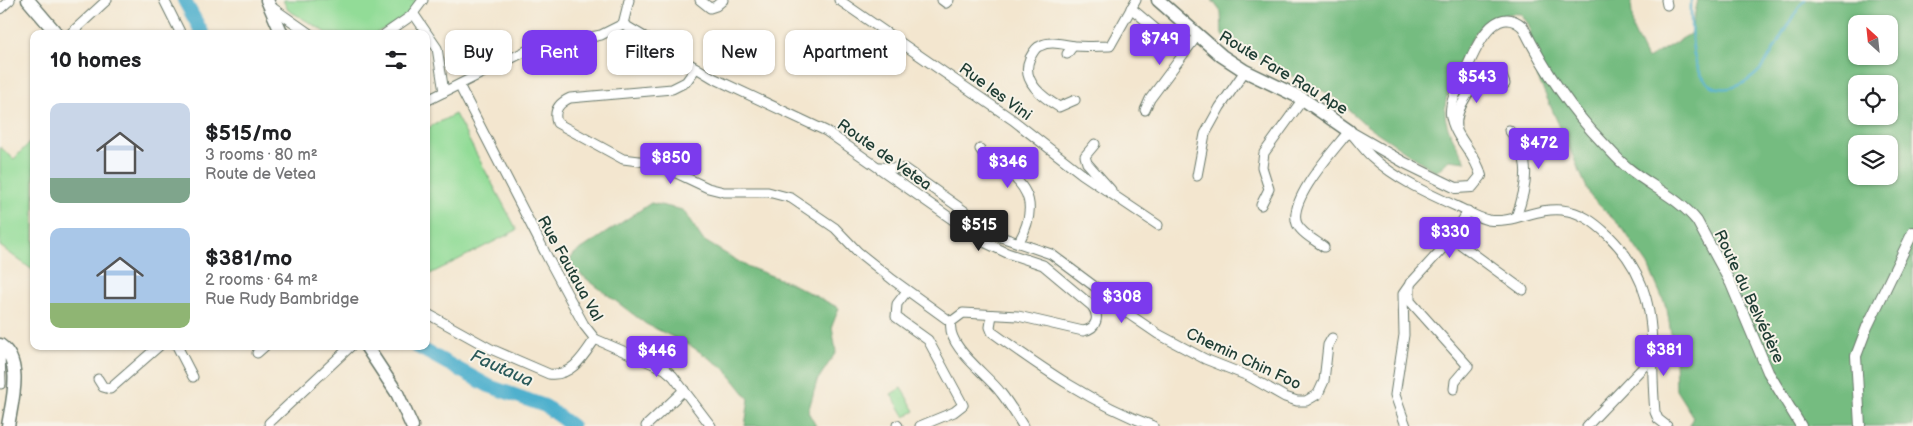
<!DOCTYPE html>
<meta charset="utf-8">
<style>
:root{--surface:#fff;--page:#f6f6f6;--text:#202124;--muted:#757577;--accent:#7c3aed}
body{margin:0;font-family:"Balsamiq Sans",sans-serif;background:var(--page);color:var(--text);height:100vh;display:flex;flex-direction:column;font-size:19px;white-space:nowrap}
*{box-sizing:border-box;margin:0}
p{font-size:16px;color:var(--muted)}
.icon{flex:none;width:28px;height:28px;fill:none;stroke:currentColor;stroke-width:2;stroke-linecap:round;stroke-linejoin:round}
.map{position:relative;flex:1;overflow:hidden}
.details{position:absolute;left:30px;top:30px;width:400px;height:320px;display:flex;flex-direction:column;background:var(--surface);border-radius:10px;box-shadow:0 1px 4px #0004}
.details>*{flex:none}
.banner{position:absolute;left:445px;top:30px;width:475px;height:45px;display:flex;gap:10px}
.needle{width:32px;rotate:333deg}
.fabs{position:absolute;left:1848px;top:15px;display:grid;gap:10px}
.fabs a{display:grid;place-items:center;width:50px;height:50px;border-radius:10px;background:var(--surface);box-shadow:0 1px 4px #0004;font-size:25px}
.price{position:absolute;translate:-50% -42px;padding:0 11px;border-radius:5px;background:var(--accent);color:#fff;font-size:16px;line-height:32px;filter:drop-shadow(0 1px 2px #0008)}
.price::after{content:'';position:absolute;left:50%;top:30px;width:15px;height:11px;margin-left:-8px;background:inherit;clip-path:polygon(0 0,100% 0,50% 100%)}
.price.selected{background:#222;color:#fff}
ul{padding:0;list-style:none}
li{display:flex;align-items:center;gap:15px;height:125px;padding:0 20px}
li span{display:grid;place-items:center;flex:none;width:140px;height:100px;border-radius:10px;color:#555}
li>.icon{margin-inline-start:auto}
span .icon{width:60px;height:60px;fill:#fffc;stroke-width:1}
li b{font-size:21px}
h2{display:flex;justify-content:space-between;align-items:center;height:60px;padding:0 20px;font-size:21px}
.pill{padding:0 18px;border-radius:10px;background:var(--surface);box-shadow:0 1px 4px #0004;font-size:18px;line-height:45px}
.pill.selected{background:var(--accent);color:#fff}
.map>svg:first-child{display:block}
.green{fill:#92dc97;stroke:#588c66}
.forest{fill:#75bc80;stroke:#4a7c5a;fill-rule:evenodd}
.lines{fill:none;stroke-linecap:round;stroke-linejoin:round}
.stream{stroke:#4fb0cd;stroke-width:2.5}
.river{stroke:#4fb0cd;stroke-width:14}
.minor-casing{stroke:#69786a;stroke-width:11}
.tertiary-casing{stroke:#69786a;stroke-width:12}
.secondary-casing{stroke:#69786a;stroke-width:15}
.minor{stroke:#fff;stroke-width:9}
.tertiary{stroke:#fff;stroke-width:10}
.secondary{stroke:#fff;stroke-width:12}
.labels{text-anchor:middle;stroke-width:4;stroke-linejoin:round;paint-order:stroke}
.street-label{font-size:16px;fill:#1f3d34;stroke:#f7f3e8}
.water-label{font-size:18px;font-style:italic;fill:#2b5a5a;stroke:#f7f3e8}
</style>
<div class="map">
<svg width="1913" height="426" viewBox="0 0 1913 426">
<rect width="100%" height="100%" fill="#f7f3e8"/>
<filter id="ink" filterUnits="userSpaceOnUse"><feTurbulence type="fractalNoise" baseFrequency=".02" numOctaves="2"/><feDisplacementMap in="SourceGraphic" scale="10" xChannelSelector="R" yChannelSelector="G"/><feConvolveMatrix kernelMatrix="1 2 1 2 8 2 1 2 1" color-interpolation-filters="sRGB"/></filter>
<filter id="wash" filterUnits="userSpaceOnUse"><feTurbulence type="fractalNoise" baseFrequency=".0096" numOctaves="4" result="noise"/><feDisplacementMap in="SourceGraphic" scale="20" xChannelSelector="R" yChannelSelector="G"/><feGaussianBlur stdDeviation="1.12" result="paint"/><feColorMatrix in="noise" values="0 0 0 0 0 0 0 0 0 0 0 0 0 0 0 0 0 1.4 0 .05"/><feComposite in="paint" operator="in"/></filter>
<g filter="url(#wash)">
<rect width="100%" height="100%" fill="#f3e6cf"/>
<g class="green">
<polygon points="283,0 422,0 404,19 374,34 329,34 288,10"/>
<polygon points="455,114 517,230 426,276 426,129"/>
<polygon points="34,138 34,271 0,246 0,147 14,159"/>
<polygon points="901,388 915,411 905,417 891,394"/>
</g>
<g class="forest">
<path d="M1212,0h419l2,30 14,29 43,-25 8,-34h215v426h-224l4,-9 -17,-27 -1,-31 -8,-50 -19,-44 -25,-36 -32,-32 -57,-128 -5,-44 -8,-11c-41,-4 -54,30 -66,62 -5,12 -11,24 -10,37 0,16 14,35 21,49l-17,-2 -13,12 -70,-47 -33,-29 -62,-30 -49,-31 -1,-23zM1856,24h33v32h-33zM1856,84h33v32h-33zM1856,144h33v32h-33z"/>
<polygon points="651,203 683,210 703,240 746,266 790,283 839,308 832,326 836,352 817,381 808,412 816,426 745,426 749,399 724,368 691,346 646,324 567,264 574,254"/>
</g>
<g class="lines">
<path class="stream" d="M1691,0c0,21 -1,48 7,68 13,35 50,19 66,-3 15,-22 24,-45 41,-65"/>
<g class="river">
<polyline points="184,0 203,34"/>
<polyline points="416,346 489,386 545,406 572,426"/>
</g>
</g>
</g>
<g filter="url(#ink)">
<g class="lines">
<defs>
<g id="minor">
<polyline points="164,0 181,34"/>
<polyline points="700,0 710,8 716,6 723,0"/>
<polyline points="839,0 1013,120 1082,174 1158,225"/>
<polyline points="942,0 946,3 949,0"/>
<polyline points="1666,0 1667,5"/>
<polyline points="270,6 310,34"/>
<polyline points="1131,8 1158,31"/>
<polyline points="0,9 10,0"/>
<polyline points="413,13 437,48 444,92"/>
<path d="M623,24l90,54 113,53 160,112 21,10 36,12 49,41c8,10 5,23 -9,25l-65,-15 -55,-3 -12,9c-5,25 36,52 50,71 8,10 15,22 22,33"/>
<polyline points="623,24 629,0"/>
<polyline points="70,34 107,0"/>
<polyline points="385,34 411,16 423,0"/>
<polyline points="1067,54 1073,46"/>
<path d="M696,68l-10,14 -14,7 -102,9c-11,5 -17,12 -13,25l66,36 32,4 53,25 16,4h44l23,6 44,30 23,24 35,28 58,42"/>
<path d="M1075,100l-16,7c-17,-10 -39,-27 -29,-49 2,-4 6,-11 10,-12 11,-6 24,-1 35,0 11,1 24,0 35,0l26,-46"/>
<polyline points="426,101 528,50 601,35 623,24"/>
<polyline points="1145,110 1150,99 1197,36"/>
<path d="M1457,128c-3,-19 18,-50 36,-56l9,4 3,8"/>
<path d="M1509,130c23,27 19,55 7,87"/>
<polyline points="1095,144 1085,156 1087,163 1111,190"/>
<path d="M980,149c5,8 14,12 21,18 31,21 36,42 18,75"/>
<polyline points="880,167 905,169 1001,237 1051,254 1102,292 1114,304 1158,334 1205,359 1248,376 1285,397 1297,401 1306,401 1318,394 1324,381 1328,345 1332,338"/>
<polyline points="1197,176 1205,134 1220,107 1245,71"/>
<polyline points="1261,205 1269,189 1262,167 1264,153 1303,99"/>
<polyline points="1452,238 1523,290"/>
<path d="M1324,247c-8,-6 -22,-13 -27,-23 -10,-24 38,-75 52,-93 8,8 14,18 23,26 25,23 57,37 88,51 9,4 18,10 28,12 25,4 49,-13 74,-10 19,2 32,12 46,25 56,55 40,107 47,177l3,7 9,7"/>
<polyline points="1410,283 1410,301 1468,366 1455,381 1454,389"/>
<polyline points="907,291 897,304 896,317 928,340 963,405 954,412 920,426"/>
<path d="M426,313l65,36 58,25c23,3 35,-19 46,-35l-11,-14 -34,-63 -91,-177"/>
<path d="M992,315l-2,12 2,5c51,37 101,72 161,94"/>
<polyline points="595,339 665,369 673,376 711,426"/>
<polyline points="177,346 193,377"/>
<polyline points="0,353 1,384"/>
<polyline points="257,353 265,346"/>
<polyline points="98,379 103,387 110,389 159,346"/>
<polyline points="269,423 351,346"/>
<polyline points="897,425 898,426"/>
<polyline points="646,426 684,390"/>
<polyline points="1406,426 1395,395 1404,335 1403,294 1410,284 1452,238 1468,211"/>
<polyline points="1587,426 1652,358"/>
</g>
<g id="tertiary">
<path d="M1349,131l56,32 51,25 16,-1 9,-11c-5,-23 -27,-38 -30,-62 -1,-13 8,-28 13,-39 9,-21 29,-75 59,-48 22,44 46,81 80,116 8,8 16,18 25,25 22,18 51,30 69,53l34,63 37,88 33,54"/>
<polyline points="1860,426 1856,356 1867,327 1913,232"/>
</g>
<g id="secondary">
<polyline points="28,0 57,34"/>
<polyline points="267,0 282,34"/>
<polyline points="1158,0 1222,56 1245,71 1303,99 1349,131"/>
<path d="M0,345c24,17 12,56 8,81"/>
<polyline points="366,346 397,393 412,426"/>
</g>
</defs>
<use href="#minor" class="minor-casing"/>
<use href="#tertiary" class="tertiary-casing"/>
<use href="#secondary" class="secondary-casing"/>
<use href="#minor" class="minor"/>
<use href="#tertiary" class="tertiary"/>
<use href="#secondary" class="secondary"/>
</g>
</g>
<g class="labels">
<g class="street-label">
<text transform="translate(1284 72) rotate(31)" y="6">Route Fare Rau Ape</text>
<text transform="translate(996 91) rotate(36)" y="6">Rue les Vini</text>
<text transform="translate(885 154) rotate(35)" y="6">Route de Vetea</text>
<text transform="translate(571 268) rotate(61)" y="6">Rue Fautaua Val</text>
<text transform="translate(1750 296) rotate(65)" y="6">Route du Belvédère</text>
<text transform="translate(1244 358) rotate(25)" y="6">Chemin Chin Foo</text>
</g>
<g class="water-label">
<text transform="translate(502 368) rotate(24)" y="6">Fautaua</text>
</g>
</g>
</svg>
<div class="fabs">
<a><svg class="needle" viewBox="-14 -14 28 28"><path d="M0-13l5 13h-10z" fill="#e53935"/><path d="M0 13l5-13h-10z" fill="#757577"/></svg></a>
<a><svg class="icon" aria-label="locate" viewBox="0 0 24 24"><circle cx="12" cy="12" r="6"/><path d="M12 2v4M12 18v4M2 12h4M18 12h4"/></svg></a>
<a><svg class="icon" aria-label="layers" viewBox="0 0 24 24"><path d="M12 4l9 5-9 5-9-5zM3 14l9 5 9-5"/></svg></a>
</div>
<b class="price" style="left:1160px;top:66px">$749</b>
<b class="price" style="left:1477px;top:104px">$543</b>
<b class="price" style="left:1539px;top:170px">$472</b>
<b class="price" style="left:671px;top:185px">$850</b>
<b class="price" style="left:1008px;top:189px">$346</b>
<b class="price selected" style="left:979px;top:252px">$515</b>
<b class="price" style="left:1450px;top:259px">$330</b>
<b class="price" style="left:1122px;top:324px">$308</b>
<b class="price" style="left:1664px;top:377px">$381</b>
<b class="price" style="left:657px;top:378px">$446</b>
<div class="banner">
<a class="pill">Buy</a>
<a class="pill selected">Rent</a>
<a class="pill">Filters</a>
<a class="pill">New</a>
<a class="pill">Apartment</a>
</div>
<section class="details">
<h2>10 homes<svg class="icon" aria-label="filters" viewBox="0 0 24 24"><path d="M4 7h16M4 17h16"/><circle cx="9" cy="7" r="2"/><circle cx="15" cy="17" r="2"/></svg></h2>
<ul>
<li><span style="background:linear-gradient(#c9d6e8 75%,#7fa58c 0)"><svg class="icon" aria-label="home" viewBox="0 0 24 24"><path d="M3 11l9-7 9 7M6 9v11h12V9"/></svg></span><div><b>$515/mo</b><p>3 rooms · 80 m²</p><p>Route de Vetea</p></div></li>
<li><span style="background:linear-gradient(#a9c7e8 75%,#8fb573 0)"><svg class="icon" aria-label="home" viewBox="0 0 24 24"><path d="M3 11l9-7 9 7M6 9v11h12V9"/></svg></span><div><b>$381/mo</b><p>2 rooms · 64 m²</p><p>Rue Rudy Bambridge</p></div></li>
</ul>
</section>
</div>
